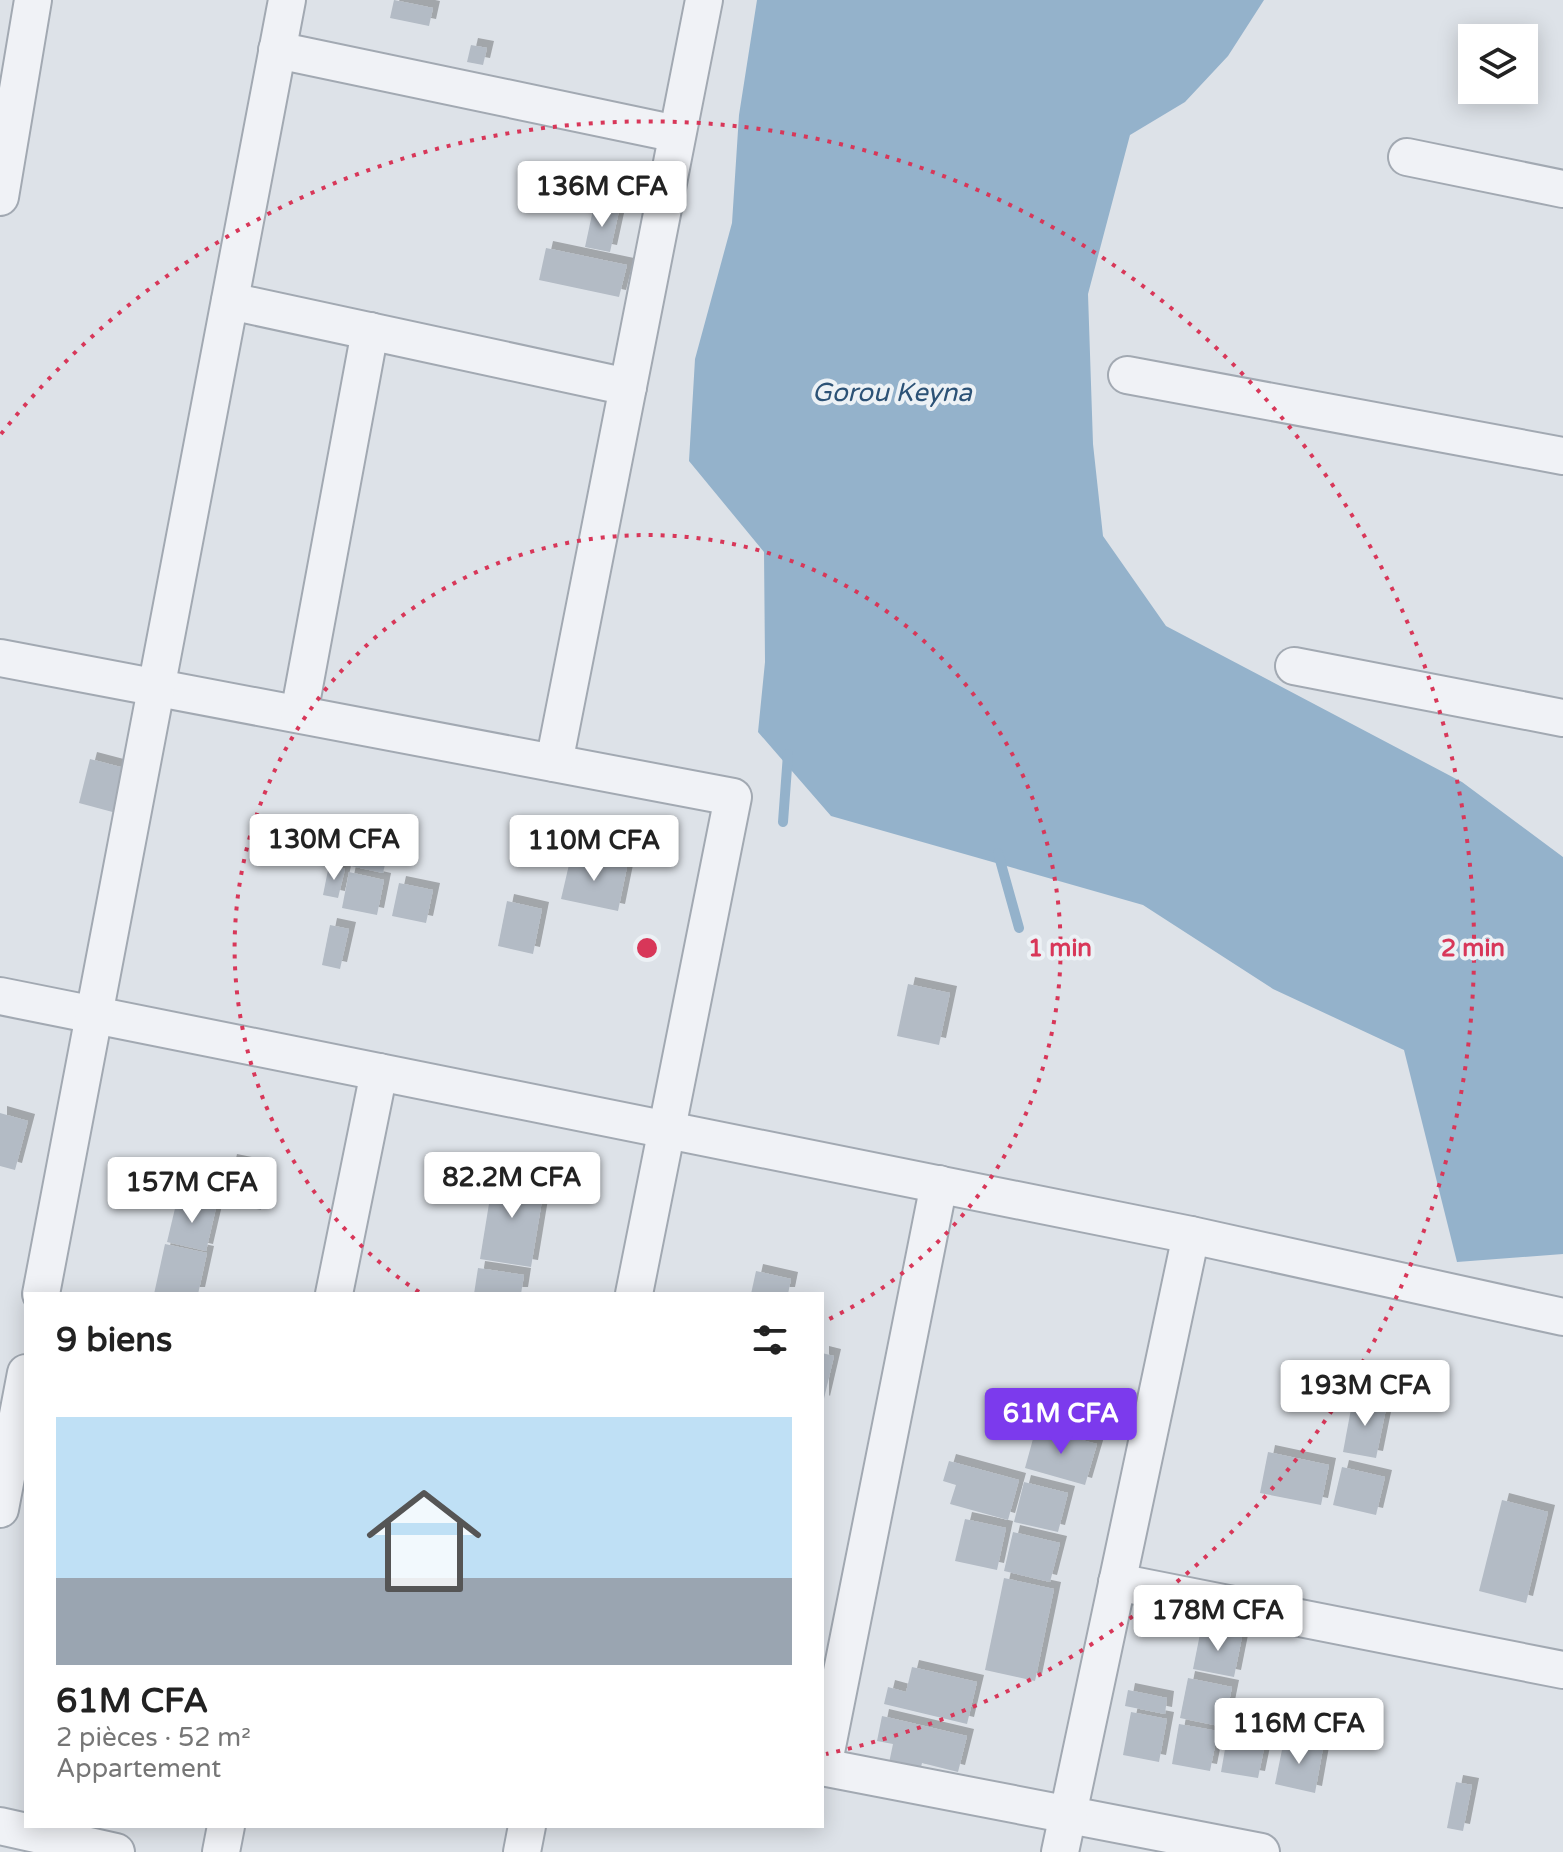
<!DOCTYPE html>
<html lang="fr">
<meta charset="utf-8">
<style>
:root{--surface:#fff;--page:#f6f6f6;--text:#222;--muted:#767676;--accent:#7c3aed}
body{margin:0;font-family:"Varela Round",sans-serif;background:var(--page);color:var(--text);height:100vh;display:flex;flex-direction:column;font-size:30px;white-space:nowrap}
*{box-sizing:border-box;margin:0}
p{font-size:26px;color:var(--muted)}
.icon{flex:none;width:44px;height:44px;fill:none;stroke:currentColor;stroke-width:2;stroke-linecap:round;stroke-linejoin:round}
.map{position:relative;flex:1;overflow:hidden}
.panel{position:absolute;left:24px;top:1292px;width:800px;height:536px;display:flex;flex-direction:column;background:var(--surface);border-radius:0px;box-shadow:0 4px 20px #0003}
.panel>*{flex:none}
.fabs{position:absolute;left:1458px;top:24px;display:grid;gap:16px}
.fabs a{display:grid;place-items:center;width:80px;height:80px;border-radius:0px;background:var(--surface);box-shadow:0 4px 20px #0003;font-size:40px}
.price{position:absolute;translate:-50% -68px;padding:0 18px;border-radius:8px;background:#fff;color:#222;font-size:26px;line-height:52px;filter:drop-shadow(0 2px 4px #0008)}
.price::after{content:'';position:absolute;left:50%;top:48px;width:24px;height:18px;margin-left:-12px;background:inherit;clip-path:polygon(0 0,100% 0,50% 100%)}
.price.on{background:var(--accent);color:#fff}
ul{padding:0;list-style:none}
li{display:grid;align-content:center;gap:16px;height:424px;padding:0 32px}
li span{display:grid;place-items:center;height:248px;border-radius:0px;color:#555}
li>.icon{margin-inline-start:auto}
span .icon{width:144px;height:144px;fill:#fffc;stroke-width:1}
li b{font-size:34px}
h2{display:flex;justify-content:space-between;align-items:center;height:96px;padding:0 32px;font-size:34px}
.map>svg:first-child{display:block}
.water{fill:#94b2cb}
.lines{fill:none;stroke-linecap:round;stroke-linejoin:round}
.stream{stroke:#94b2cb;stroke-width:10}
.building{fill:#b3bbc5;filter:url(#shadow)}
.minor-casing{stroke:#a2a9b2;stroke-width:40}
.minor{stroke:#f0f2f6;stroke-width:36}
.ring{fill:none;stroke:#d83759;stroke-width:4;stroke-dasharray:4 8}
.labels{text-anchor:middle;stroke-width:8;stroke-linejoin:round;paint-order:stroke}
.water-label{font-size:26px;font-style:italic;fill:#2c5276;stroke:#ecf1f5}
.centre{fill:#d83759;stroke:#ecf1f5;stroke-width:4}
.ring-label{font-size:24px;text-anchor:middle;font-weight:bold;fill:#d83759;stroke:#ecf1f5;stroke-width:8;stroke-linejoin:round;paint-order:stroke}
</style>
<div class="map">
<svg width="1563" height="1852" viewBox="0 0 1563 1852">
<defs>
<filter id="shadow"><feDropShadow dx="7" dy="-7" stdDeviation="0" flood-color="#0004"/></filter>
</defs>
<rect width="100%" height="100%" fill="#dde2e8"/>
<polygon class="water" points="757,0 1264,0 1228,56 1185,102 1130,135 1088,294 1093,444 1103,536 1166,626 1462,782 1563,857 1563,1254 1457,1262 1404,1050 1273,989 1143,905 831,816 758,732 765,662 764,552 689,461 695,359 732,223 739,115"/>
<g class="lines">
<g class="stream">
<polyline points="783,822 788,754"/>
<polyline points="998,853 1019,928"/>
</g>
</g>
<g class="building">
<polygon points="394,0 433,8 429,26 390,18"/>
<polygon points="471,45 487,48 483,65 467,62"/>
<polygon points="594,205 619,211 610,252 585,247"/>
<polygon points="546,248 627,265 619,297 539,280"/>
<polygon points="90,759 132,770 120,814 79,803"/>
<polygon points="353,831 391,839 383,873 346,865"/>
<polygon points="571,856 627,867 618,911 561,899"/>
<polygon points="329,865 345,869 338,898 323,895"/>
<polygon points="349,872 384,880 377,915 342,908"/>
<polygon points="399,883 433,890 426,923 392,916"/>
<polygon points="507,901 542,909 533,954 498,946"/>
<polygon points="330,925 349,929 340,969 322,965"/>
<polygon points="908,984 950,993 939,1045 897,1036"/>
<polygon points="0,1113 28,1121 15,1170 0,1166"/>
<polygon points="230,1161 269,1169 261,1210 221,1201"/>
<polygon points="494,1173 545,1182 531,1267 480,1259"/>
<polygon points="177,1200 216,1208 206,1251 167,1242"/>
<polygon points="165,1244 207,1253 198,1294 154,1294"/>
<polygon points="478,1268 524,1275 521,1294 474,1294"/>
<polygon points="756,1271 791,1279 788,1294 751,1294"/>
<polygon points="822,1353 834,1356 823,1403 822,1402"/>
<polygon points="1353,1398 1387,1404 1376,1458 1343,1452"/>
<polygon points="990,1402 1029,1411 1024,1430 985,1421"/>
<polygon points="1036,1428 1097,1444 1085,1485 1025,1468"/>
<polygon points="1268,1452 1329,1465 1321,1505 1260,1493"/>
<polygon points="949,1461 1019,1480 1008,1520 950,1504 956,1485 943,1481"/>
<polygon points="1342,1467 1385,1477 1376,1515 1333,1505"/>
<polygon points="1024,1482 1068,1493 1058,1532 1014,1522"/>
<polygon points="1502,1500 1548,1512 1526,1603 1479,1591"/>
<polygon points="965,1519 1006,1528 997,1570 955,1561"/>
<polygon points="1013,1532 1060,1543 1050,1582 1004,1571"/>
<polygon points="1004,1578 1054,1589 1035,1681 985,1670"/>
<polygon points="1201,1629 1242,1637 1234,1677 1193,1669"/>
<polygon points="912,1667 977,1682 967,1724 884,1704 888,1687 906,1692"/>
<polygon points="1188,1678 1232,1687 1224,1727 1180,1718"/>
<polygon points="1128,1690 1167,1698 1165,1714 1125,1706"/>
<polygon points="1131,1712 1167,1719 1159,1762 1123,1755"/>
<polygon points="882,1716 967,1736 958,1772 922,1763 920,1771 889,1763 893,1744 877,1741"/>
<polygon points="1179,1724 1218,1731 1210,1771 1172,1764"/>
<polygon points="1228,1732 1266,1739 1258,1778 1221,1772"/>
<polygon points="1284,1740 1323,1748 1315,1793 1275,1784"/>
<polygon points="1456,1782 1472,1785 1463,1831 1447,1828"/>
</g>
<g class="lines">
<defs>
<g id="minor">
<polyline points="277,50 677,134"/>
<polyline points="1407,157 1563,189"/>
<polyline points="0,197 33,0"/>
<polyline points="230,301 628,387"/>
<polyline points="1127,375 1563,456"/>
<polyline points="0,658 733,797 634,1294"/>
<polyline points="1294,666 1563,718"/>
<polyline points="299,714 370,331"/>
<polyline points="554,763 704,0"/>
<polyline points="0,996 1191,1235 1563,1317"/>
<polyline points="41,1294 287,0"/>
<polyline points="334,1294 379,1072"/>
<polyline points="0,1509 26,1373"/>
<polyline points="1117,1582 1563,1670"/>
<polyline points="822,1767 1261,1852"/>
<polyline points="823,1767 939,1184"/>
<polyline points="0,1826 116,1852"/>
<polyline points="221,1852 226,1826"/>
<polyline points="522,1852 527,1826"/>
<polyline points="1060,1852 1191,1235"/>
</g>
</defs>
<use href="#minor" class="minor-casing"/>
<use href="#minor" class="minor"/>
</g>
<g class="ring">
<path d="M419 1292A413 413 0 1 1 825 1321"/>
<path d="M1 434A826 826 0 1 1 826 1754"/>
</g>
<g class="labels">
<g class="water-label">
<text x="892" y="401">Gorou Keyna</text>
</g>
</g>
<circle cx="647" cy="948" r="12" class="centre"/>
<g class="ring-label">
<text x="1060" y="956">1 min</text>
<text x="1473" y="956">2 min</text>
</g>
</svg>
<div class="fabs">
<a><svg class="icon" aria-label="layers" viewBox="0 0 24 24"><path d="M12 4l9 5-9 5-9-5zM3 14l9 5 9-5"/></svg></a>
</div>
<b class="price" style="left:602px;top:229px">136M CFA</b>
<b class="price" style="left:334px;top:882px">130M CFA</b>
<b class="price" style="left:594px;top:883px">110M CFA</b>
<b class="price" style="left:512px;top:1220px">82.2M CFA</b>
<b class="price" style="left:192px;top:1225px">157M CFA</b>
<b class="price" style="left:1365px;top:1428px">193M CFA</b>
<b class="price on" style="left:1061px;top:1456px">61M CFA</b>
<b class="price" style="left:1218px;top:1653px">178M CFA</b>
<b class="price" style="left:1299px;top:1766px">116M CFA</b>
<section class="panel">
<h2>9 biens<svg class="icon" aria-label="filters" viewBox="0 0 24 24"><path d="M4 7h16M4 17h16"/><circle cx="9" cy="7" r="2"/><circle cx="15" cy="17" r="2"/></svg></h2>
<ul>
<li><span style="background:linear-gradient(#bfe0f5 65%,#9aa5b1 0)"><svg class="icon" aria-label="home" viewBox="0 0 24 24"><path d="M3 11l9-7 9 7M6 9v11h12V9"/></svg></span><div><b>61M CFA</b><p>2 pièces · 52 m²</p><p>Appartement</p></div></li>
</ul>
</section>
</div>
